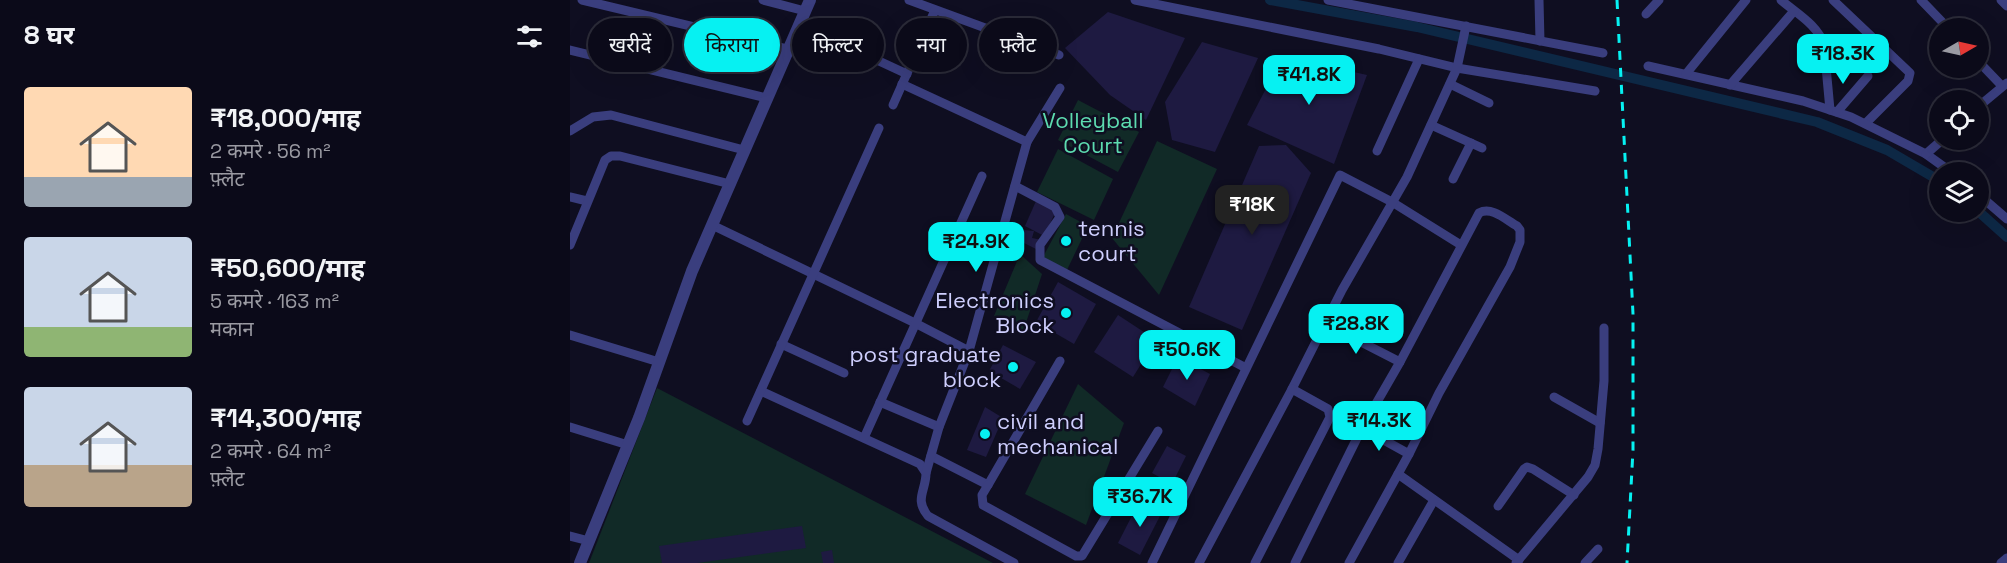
<!DOCTYPE html>
<html lang="hi">
<meta charset="utf-8">
<style>
:root{--surface:#0b0a19;--page:#191826;--text:#f1f3f6;--muted:#9a9aa2;--line:#2b2b38;--accent:#06f1f2}
body{margin:0;font-family:"Space Grotesk","Noto Sans Devanagari",sans-serif;background:var(--page);color:var(--text);height:100vh;display:flex;flex-direction:column;font-size:22px;white-space:nowrap}
*{box-sizing:border-box;margin:0}
p{font-size:20px;color:var(--muted)}
.icon{flex:none;width:33px;height:33px;fill:none;stroke:currentColor;stroke-width:2;stroke-linecap:round;stroke-linejoin:round}
.map{position:relative;flex:1;overflow:hidden}
.sheet{display:flex;flex-direction:column;background:var(--surface);width:570px}
.sheet>*{flex:none}
.top-card{position:absolute;left:18px;top:18px;width:570px;height:54px;display:flex;gap:12px}
.needle{width:39px;rotate:81deg}
.fabs{position:absolute;left:1359px;top:18px;display:grid;gap:12px}
.fabs a{display:grid;place-items:center;width:60px;height:60px;border-radius:50%;background:var(--surface);box-shadow:0 6px 24px #0002,0 0 0 2px var(--line);font-size:30px}
.price{position:absolute;translate:-50% -51px;padding:0 14px;border-radius:12px;background:var(--accent);color:#111;font-size:20px;line-height:39px;filter:drop-shadow(0 2px 3px #0008)}
.price::after{content:'';position:absolute;left:50%;top:36px;width:18px;height:14px;margin-left:-9px;background:inherit;clip-path:polygon(0 0,100% 0,50% 100%)}
.price.on{background:#222;color:#fff}
ul{padding:0;list-style:none}
li{display:flex;align-items:center;gap:18px;height:150px;padding:0 24px}
li span{display:grid;place-items:center;flex:none;width:168px;height:120px;border-radius:6px;color:#555}
li>.icon{margin-inline-start:auto}
span .icon{width:72px;height:72px;fill:#fffc;stroke-width:1}
li b{font-size:26px}
h2{display:flex;justify-content:space-between;align-items:center;height:72px;padding:0 24px;font-size:26px}
.pill{padding:0 21px;border-radius:27px;background:var(--surface);box-shadow:0 6px 24px #0002,0 0 0 2px var(--line);font-size:21px;line-height:54px}
.pill.on{background:var(--accent);color:#111}
main{display:flex;flex:1;min-height:0}
.map>svg:first-child{display:block}
.green{fill:#112a27}
.lines{fill:none;stroke-linecap:round;stroke-linejoin:round}
.canal{stroke:#0d2845;stroke-width:10}
.building{fill:#1e1a41}
.minor{stroke:#3a3e7e;stroke-width:9}
.tertiary{stroke:#3a3e7e;stroke-width:12}
.rail{stroke:#06f1f2;stroke-width:3;stroke-dasharray:9 8;stroke-linecap:butt}
.poi-dot{fill:#06f1f2;stroke:#0f0e21;stroke-width:2}
.labels{text-anchor:middle;stroke-width:5;stroke-linejoin:round;paint-order:stroke}
.park-label{font-size:22px;fill:#5ddbb0;stroke:#0f0e21}
.poi-label{font-size:22px;fill:#cfcffe;stroke:#0f0e21;text-anchor:start}
</style>
<main>
<section class="sheet">
<h2>8 घर<svg class="icon" aria-label="filters" viewBox="0 0 24 24"><path d="M4 7h16M4 17h16"/><circle cx="9" cy="7" r="2"/><circle cx="15" cy="17" r="2"/></svg></h2>
<ul>
<li><span style="background:linear-gradient(#ffd9b3 75%,#9aa5b1 0)"><svg class="icon" aria-label="home" viewBox="0 0 24 24"><path d="M3 11l9-7 9 7M6 9v11h12V9"/></svg></span><div><b>₹18,000/माह</b><p>2 कमरे · 56 m²</p><p>फ़्लैट</p></div></li>
<li><span style="background:linear-gradient(#c9d6e8 75%,#8fb573 0)"><svg class="icon" aria-label="home" viewBox="0 0 24 24"><path d="M3 11l9-7 9 7M6 9v11h12V9"/></svg></span><div><b>₹50,600/माह</b><p>5 कमरे · 163 m²</p><p>मकान</p></div></li>
<li><span style="background:linear-gradient(#c9d6e8 65%,#b9a48a 0)"><svg class="icon" aria-label="home" viewBox="0 0 24 24"><path d="M3 11l9-7 9 7M6 9v11h12V9"/></svg></span><div><b>₹14,300/माह</b><p>2 कमरे · 64 m²</p><p>फ़्लैट</p></div></li>
</ul>
</section>
<div class="map">
<svg width="1437" height="563" viewBox="0 0 1437 563">
<rect width="100%" height="100%" fill="#0f0e21"/>
<g class="green">
<polygon points="508,100 569,132 548,172 488,140"/>
<polygon points="587,141 647,169 589,295 542,238"/>
<polygon points="488,149 543,179 524,220 467,192"/>
<polygon points="496,214 518,226 497,270 473,257"/>
<polygon points="450,254 472,274 453,332 424,316"/>
<polygon points="508,384 554,423 516,525 455,494"/>
<polygon points="87,388 423,563 19,563"/>
</g>
<g class="lines">
<g class="canal">
<polyline points="700,0 847,27 1247,122 1317,150 1370,181"/>
<polyline points="1408,211 1437,237"/>
</g>
</g>
<g class="building">
<polygon points="538,12 615,38 576,120 540,95 495,48"/>
<polygon points="632,42 688,58 645,152 602,140 595,102"/>
<polygon points="713,56 797,75 764,164 677,125"/>
<polygon points="716,145 741,173 672,330 619,307 689,146"/>
<polygon points="466,201 486,211 474,236 455,226"/>
<polygon points="453,230 464,231 462,238 472,240 468,250 450,241"/>
<polygon points="488,282 526,304 504,344 466,322"/>
<polygon points="548,315 586,340 563,377 524,352"/>
<polygon points="433,345 466,362 450,389 419,371"/>
<polygon points="608,357 640,374 625,406 593,387"/>
<polygon points="415,407 433,418 416,457 397,450"/>
<polygon points="597,446 616,456 602,484 582,473"/>
<polygon points="570,500 592,512 570,555 548,543"/>
<polygon points="232,526 236,548 127,563 92,563 89,546"/>
<polygon points="262,550 264,563 253,563 251,552"/>
</g>
<g class="lines">
<g class="minor">
<polyline points="12,0 217,49"/>
<polyline points="193,0 235,11"/>
<polyline points="339,0 489,55"/>
<polyline points="565,0 809,49 887,68 1025,91"/>
<polyline points="758,0 1033,53"/>
<polyline points="969,0 970,41"/>
<path d="M1211,0c15,13 37,25 43,45l6,65"/>
<polyline points="1263,0 1340,73 1338,81 1296,123"/>
<polyline points="1351,0 1378,28"/>
<polyline points="1431,0 1437,6"/>
<polyline points="1076,14 1089,0"/>
<polyline points="0,50 197,98"/>
<polyline points="296,55 337,74"/>
<polyline points="1408,61 1432,86"/>
<polyline points="1078,66 1233,101 1281,117 1356,154 1381,172"/>
<polyline points="1116,74 1176,0"/>
<polyline points="332,84 457,142"/>
<polyline points="880,84 919,103"/>
<polyline points="1160,85 1224,11"/>
<polyline points="323,105 365,10"/>
<polyline points="1408,107 1437,83"/>
<polyline points="1267,112 1298,76"/>
<polyline points="861,125 912,148"/>
<polyline points="0,131 23,117 41,115 174,150"/>
<polyline points="807,151 849,59"/>
<polyline points="1356,154 1372,140"/>
<polyline points="883,179 901,143"/>
<polyline points="445,186 485,207 490,217 470,245 470,260 676,368"/>
<polyline points="1408,194 1437,219"/>
<polyline points="0,197 17,201"/>
<polyline points="142,225 345,323 399,351"/>
<polyline points="0,245 35,160 41,156 50,156 160,184"/>
<polyline points="754,323 830,362"/>
<polyline points="0,335 89,362"/>
<polyline points="211,344 274,373"/>
<path d="M191,391l159,73 6,9c0,18 -12,26 2,43l86,47"/>
<polyline points="984,397 1030,423"/>
<polyline points="310,402 369,427"/>
<polyline points="177,421 309,128"/>
<polyline points="0,427 58,445"/>
<polyline points="792,428 839,454"/>
<polyline points="294,438 412,176"/>
<polyline points="361,456 418,485 490,361"/>
<polyline points="356,473 369,427 399,351 457,142 490,88"/>
<polyline points="828,474 949,560"/>
<polyline points="418,485 412,495 413,505 506,556 512,556 588,431"/>
<polyline points="928,506 954,469 957,467 963,469 1004,495"/>
<polyline points="0,536 19,541"/>
<polyline points="582,563 770,175 822,202 891,245"/>
<polyline points="629,563 722,389 772,290 837,177 887,68 896,26"/>
<polyline points="685,563 760,417 758,409 722,389"/>
<path d="M725,563l67,-135 38,-66 79,-149c13,-7 27,7 38,13l3,4v12l-10,25 -71,126 -30,61 -60,109"/>
<polyline points="828,563 864,500"/>
<polyline points="946,563 1018,477 1025,465 1028,449 1034,381 1034,328"/>
<polyline points="1015,563 1028,549"/>
<polyline points="1431,563 1437,558"/>
</g>
<polyline class="tertiary" points="10,563 69,418 122,271 240,0"/>
<polyline class="rail" points="1047,0 1063,314 1063,450 1057,563"/>
</g>
<g class="poi-dot">
<circle cx="496" cy="241" r="6"/>
<circle cx="496" cy="313" r="6"/>
<circle cx="443" cy="367" r="6"/>
<circle cx="415" cy="434" r="6"/>
</g>
<g class="labels">
<g class="park-label">
<text x="523" y="128">Volleyball<tspan x="523" dy="25">Court</tspan></text>
</g>
<g class="poi-label">
<text x="508" y="236">tennis<tspan x="508" dy="25">court</tspan></text>
<text x="484" y="308" text-anchor="end">Electronics<tspan x="484" dy="25">Block</tspan></text>
<text x="431" y="362" text-anchor="end">post graduate<tspan x="431" dy="25">block</tspan></text>
<text x="427" y="429">civil and<tspan x="427" dy="25">mechanical</tspan></text>
</g>
</g>
</svg>
<div class="fabs">
<a><svg class="needle" viewBox="-14 -14 28 28"><path d="M0-13l5 13h-10z" fill="#e53935"/><path d="M0 13l5-13h-10z" fill="#9a9aa2"/></svg></a>
<a><svg class="icon" aria-label="locate" viewBox="0 0 24 24"><circle cx="12" cy="12" r="6"/><path d="M12 2v4M12 18v4M2 12h4M18 12h4"/></svg></a>
<a><svg class="icon" aria-label="layers" viewBox="0 0 24 24"><path d="M12 4l9 5-9 5-9-5zM3 14l9 5 9-5"/></svg></a>
</div>
<b class="price" style="left:1273px;top:85px">₹18.3K</b>
<b class="price" style="left:739px;top:106px">₹41.8K</b>
<b class="price on" style="left:682px;top:236px">₹18K</b>
<b class="price" style="left:406px;top:273px">₹24.9K</b>
<b class="price" style="left:786px;top:355px">₹28.8K</b>
<b class="price" style="left:617px;top:381px">₹50.6K</b>
<b class="price" style="left:809px;top:452px">₹14.3K</b>
<b class="price" style="left:570px;top:528px">₹36.7K</b>
<div class="top-card">
<a class="pill">खरीदें</a>
<a class="pill on">किराया</a>
<a class="pill">फ़िल्टर</a>
<a class="pill">नया</a>
<a class="pill">फ़्लैट</a>
</div>
</div>
</main>
